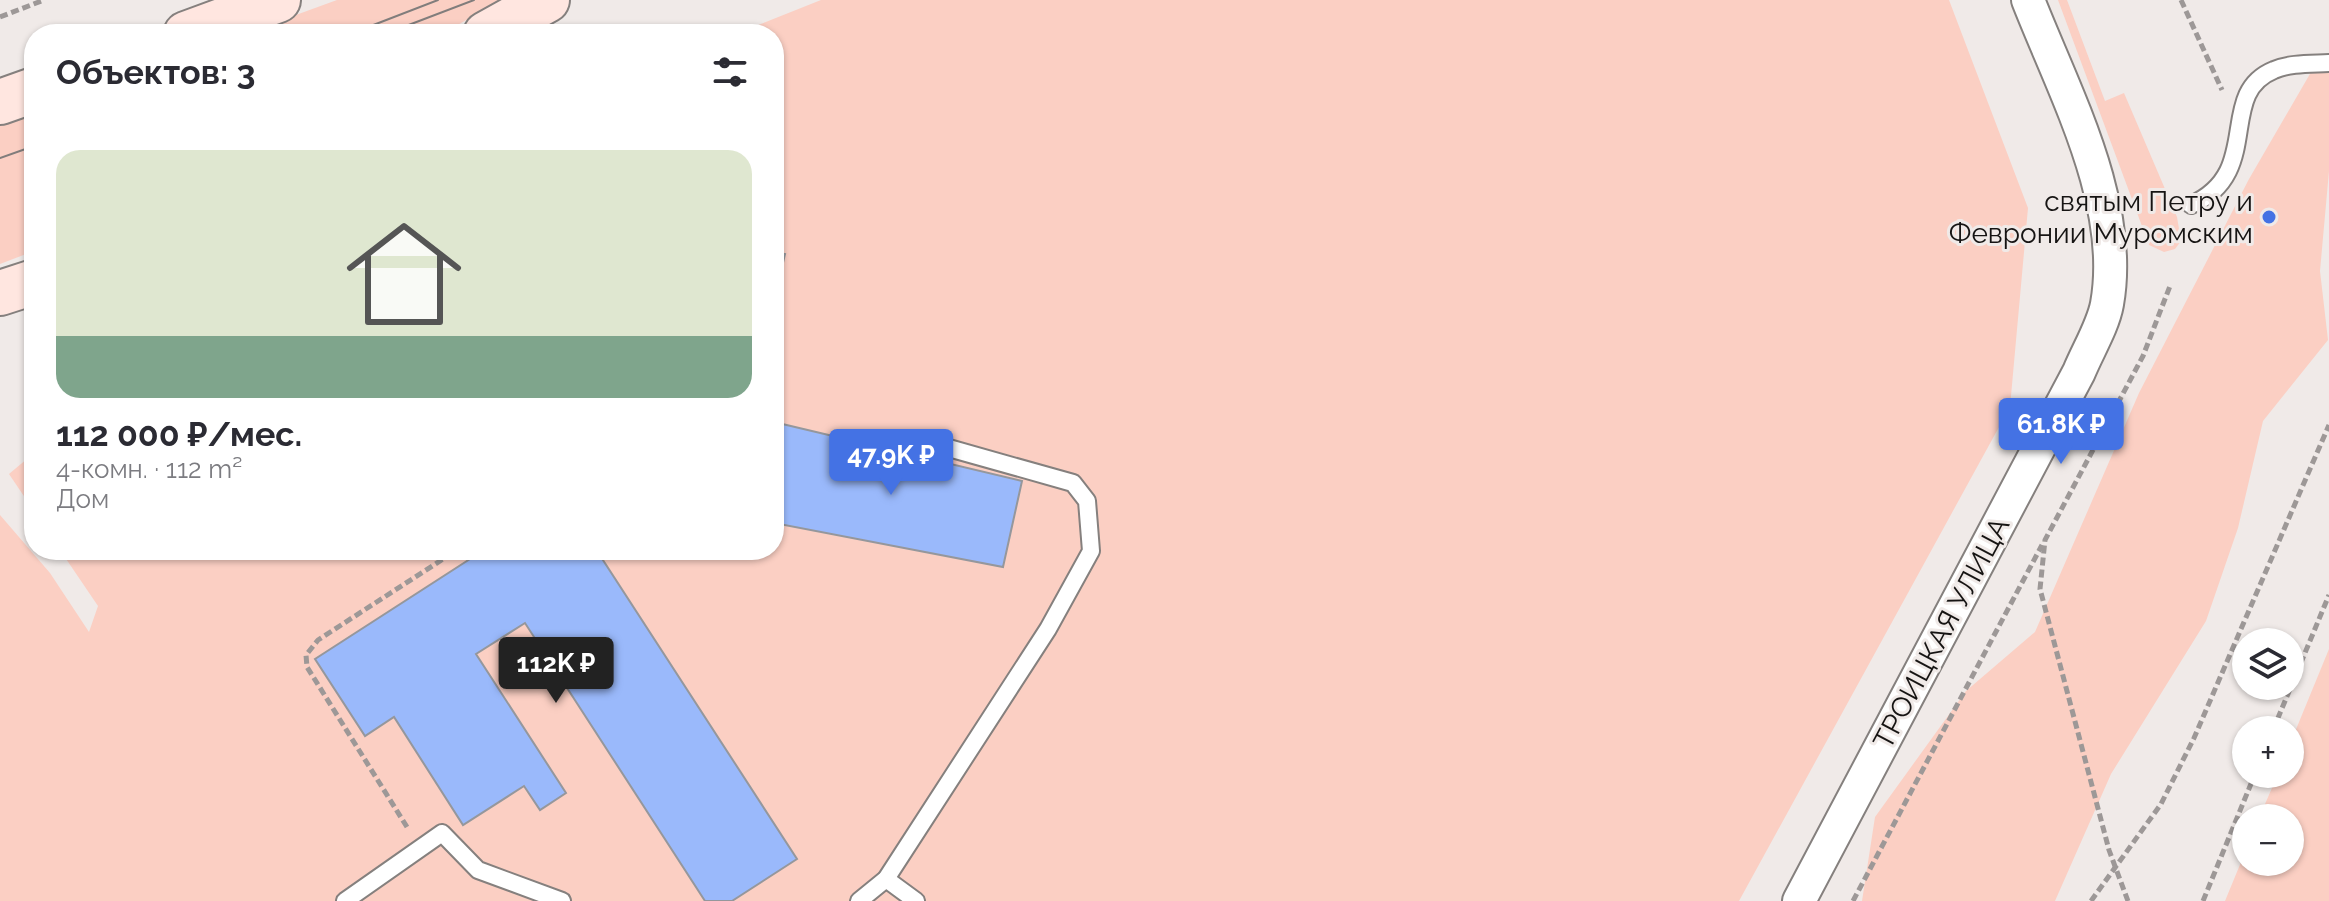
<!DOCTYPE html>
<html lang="ru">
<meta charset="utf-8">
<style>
:root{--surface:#fff;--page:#f2f2f3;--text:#2b2b33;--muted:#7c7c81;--accent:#4472e4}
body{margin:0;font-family:Raleway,sans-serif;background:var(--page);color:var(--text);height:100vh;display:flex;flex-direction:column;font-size:30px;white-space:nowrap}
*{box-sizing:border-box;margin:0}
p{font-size:26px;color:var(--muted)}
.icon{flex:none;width:44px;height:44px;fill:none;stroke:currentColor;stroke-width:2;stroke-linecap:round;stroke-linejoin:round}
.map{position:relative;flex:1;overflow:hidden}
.sheet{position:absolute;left:24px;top:24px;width:760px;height:536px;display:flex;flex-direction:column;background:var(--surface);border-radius:32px;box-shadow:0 2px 6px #0004}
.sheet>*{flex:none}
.controls{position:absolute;left:2232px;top:628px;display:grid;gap:16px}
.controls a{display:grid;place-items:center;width:72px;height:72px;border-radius:50%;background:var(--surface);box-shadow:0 2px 6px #0004;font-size:40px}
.price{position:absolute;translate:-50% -68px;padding:0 18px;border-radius:8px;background:var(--accent);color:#fff;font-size:26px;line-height:52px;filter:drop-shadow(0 2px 4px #0008)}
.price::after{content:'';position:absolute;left:50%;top:48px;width:24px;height:18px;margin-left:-12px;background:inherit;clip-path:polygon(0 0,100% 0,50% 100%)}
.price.current{background:#222;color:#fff}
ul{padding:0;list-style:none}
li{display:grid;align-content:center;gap:16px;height:424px;padding:0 32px}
li span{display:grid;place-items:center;height:248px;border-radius:24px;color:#555}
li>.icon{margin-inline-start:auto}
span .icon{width:144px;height:144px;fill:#fffc;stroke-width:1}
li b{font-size:34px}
h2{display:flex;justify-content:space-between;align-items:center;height:96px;padding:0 32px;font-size:34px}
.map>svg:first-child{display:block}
.green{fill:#fbcfc3}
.building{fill:#9ab9fb;stroke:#95979c;stroke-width:2}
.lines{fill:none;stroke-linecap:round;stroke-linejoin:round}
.lane-casing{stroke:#85807e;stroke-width:20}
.street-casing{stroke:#85807e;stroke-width:36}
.secondary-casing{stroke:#85807e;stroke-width:48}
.path{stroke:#9d9897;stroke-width:5;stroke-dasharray:8 4;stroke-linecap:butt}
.lane{stroke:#fff;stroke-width:16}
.street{stroke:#fff;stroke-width:32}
.secondary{stroke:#ffe6e0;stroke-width:44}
.tram{stroke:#817d7c;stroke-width:2}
.poi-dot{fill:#4472e4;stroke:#f0eae8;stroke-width:3}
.labels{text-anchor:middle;stroke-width:6;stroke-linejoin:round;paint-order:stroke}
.poi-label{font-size:28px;fill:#161413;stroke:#f0eae8;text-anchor:end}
.street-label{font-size:28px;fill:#161413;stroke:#f0eae8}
</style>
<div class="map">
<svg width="2329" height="901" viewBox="0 0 2329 901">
<rect width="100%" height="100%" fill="#f0eae8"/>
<g class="green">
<polygon points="337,0 501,0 442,34 244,34"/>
<polygon points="821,0 1949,0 2028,208 2010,407 1739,901 0,901 0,515 50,573 89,632 98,606 60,550 774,550 774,34 736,34"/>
<polygon points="2058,0 2067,0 2105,101 2124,93 2177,217 2181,241 2175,249 2164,252 2149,245"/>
<polygon points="2314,67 2329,70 2329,171 2320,271 2328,340 2263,421 2238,528 2206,621 2111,774 2055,901 1862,901 1875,817 1966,691 2035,632 2139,393 2249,179"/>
<polygon points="34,111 34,251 0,264 0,123"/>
<polygon points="34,453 34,511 9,474"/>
<polygon points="2329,649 2329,901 2225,901 2246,850 2246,862 2290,862 2290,818 2259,818 2278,774 2290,774 2290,744"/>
</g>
<g class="building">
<polygon points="774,252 785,254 774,302"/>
<polygon points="774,422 1022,481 1003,567 774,523"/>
<polygon points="484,550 612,550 601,557 797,859 732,901 705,901 525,623 476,654 566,793 540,810 524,786 463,825 394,717 365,736 315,659"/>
</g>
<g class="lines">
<defs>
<g id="lane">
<path d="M2191,205c74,-33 24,-111 83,-135 16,-7 37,-6 55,-7"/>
<polyline points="886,879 916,901"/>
<polyline points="345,901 442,833 478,870 562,901"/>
<polyline points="859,901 886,879 1048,629 1091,551 1087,501 1073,483 938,445"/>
</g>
<path id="street" d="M1799,901l280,-529c9,-22 24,-46 28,-68 18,-101 -43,-212 -79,-304"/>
<g id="secondary">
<polyline points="186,34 278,0"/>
<polyline points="486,34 547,0"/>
<polyline points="0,102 34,90"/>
<polyline points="0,293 34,282"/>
</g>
</defs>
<use href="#lane" class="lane-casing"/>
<use href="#street" class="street-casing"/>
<use href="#secondary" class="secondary-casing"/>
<g class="path">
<polyline points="2181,0 2222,90"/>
<polyline points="0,17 44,0"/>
<polyline points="2273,730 2329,595"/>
<polyline points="407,827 307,667 306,655 318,640 457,550"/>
<polyline points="1853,901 2042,545"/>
<polyline points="2091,901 2161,804 2194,738 2329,425"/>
<polyline points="2128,901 2109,850 2040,589 2045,540 2143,356 2170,286"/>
<polyline points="2203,901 2255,774"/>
</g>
<use href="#lane" class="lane"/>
<use href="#street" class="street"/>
<use href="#secondary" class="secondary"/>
<g class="tram">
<polyline points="350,34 438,0"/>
<polyline points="385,34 474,0"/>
<polyline points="0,158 34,146"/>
</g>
</g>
<circle class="poi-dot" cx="2269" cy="217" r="8"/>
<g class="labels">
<g class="poi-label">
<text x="2253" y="211">святым Петру и<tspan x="2253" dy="32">Февронии Муромским</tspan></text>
</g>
<g class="street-label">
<text transform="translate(1941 633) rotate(-62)" y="10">ТРОИЦКАЯ УЛИЦА</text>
</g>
</g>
</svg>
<div class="controls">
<a><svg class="icon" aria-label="layers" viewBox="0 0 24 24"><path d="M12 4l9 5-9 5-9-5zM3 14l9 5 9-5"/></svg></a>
<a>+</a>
<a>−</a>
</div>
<b class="price" style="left:2061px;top:466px">61.8K ₽</b>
<b class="price" style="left:891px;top:497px">47.9K ₽</b>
<b class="price current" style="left:556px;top:705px">112K ₽</b>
<section class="sheet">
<h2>Объектов: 3<svg class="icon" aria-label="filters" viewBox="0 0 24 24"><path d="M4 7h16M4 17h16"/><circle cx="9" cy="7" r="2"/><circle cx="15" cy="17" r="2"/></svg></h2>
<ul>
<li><span style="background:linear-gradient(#dfe7d0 75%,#7fa58c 0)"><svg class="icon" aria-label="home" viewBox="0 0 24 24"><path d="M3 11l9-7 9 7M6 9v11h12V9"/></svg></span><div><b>112 000 ₽/мес.</b><p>4-комн. · 112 m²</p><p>Дом</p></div></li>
</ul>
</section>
</div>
